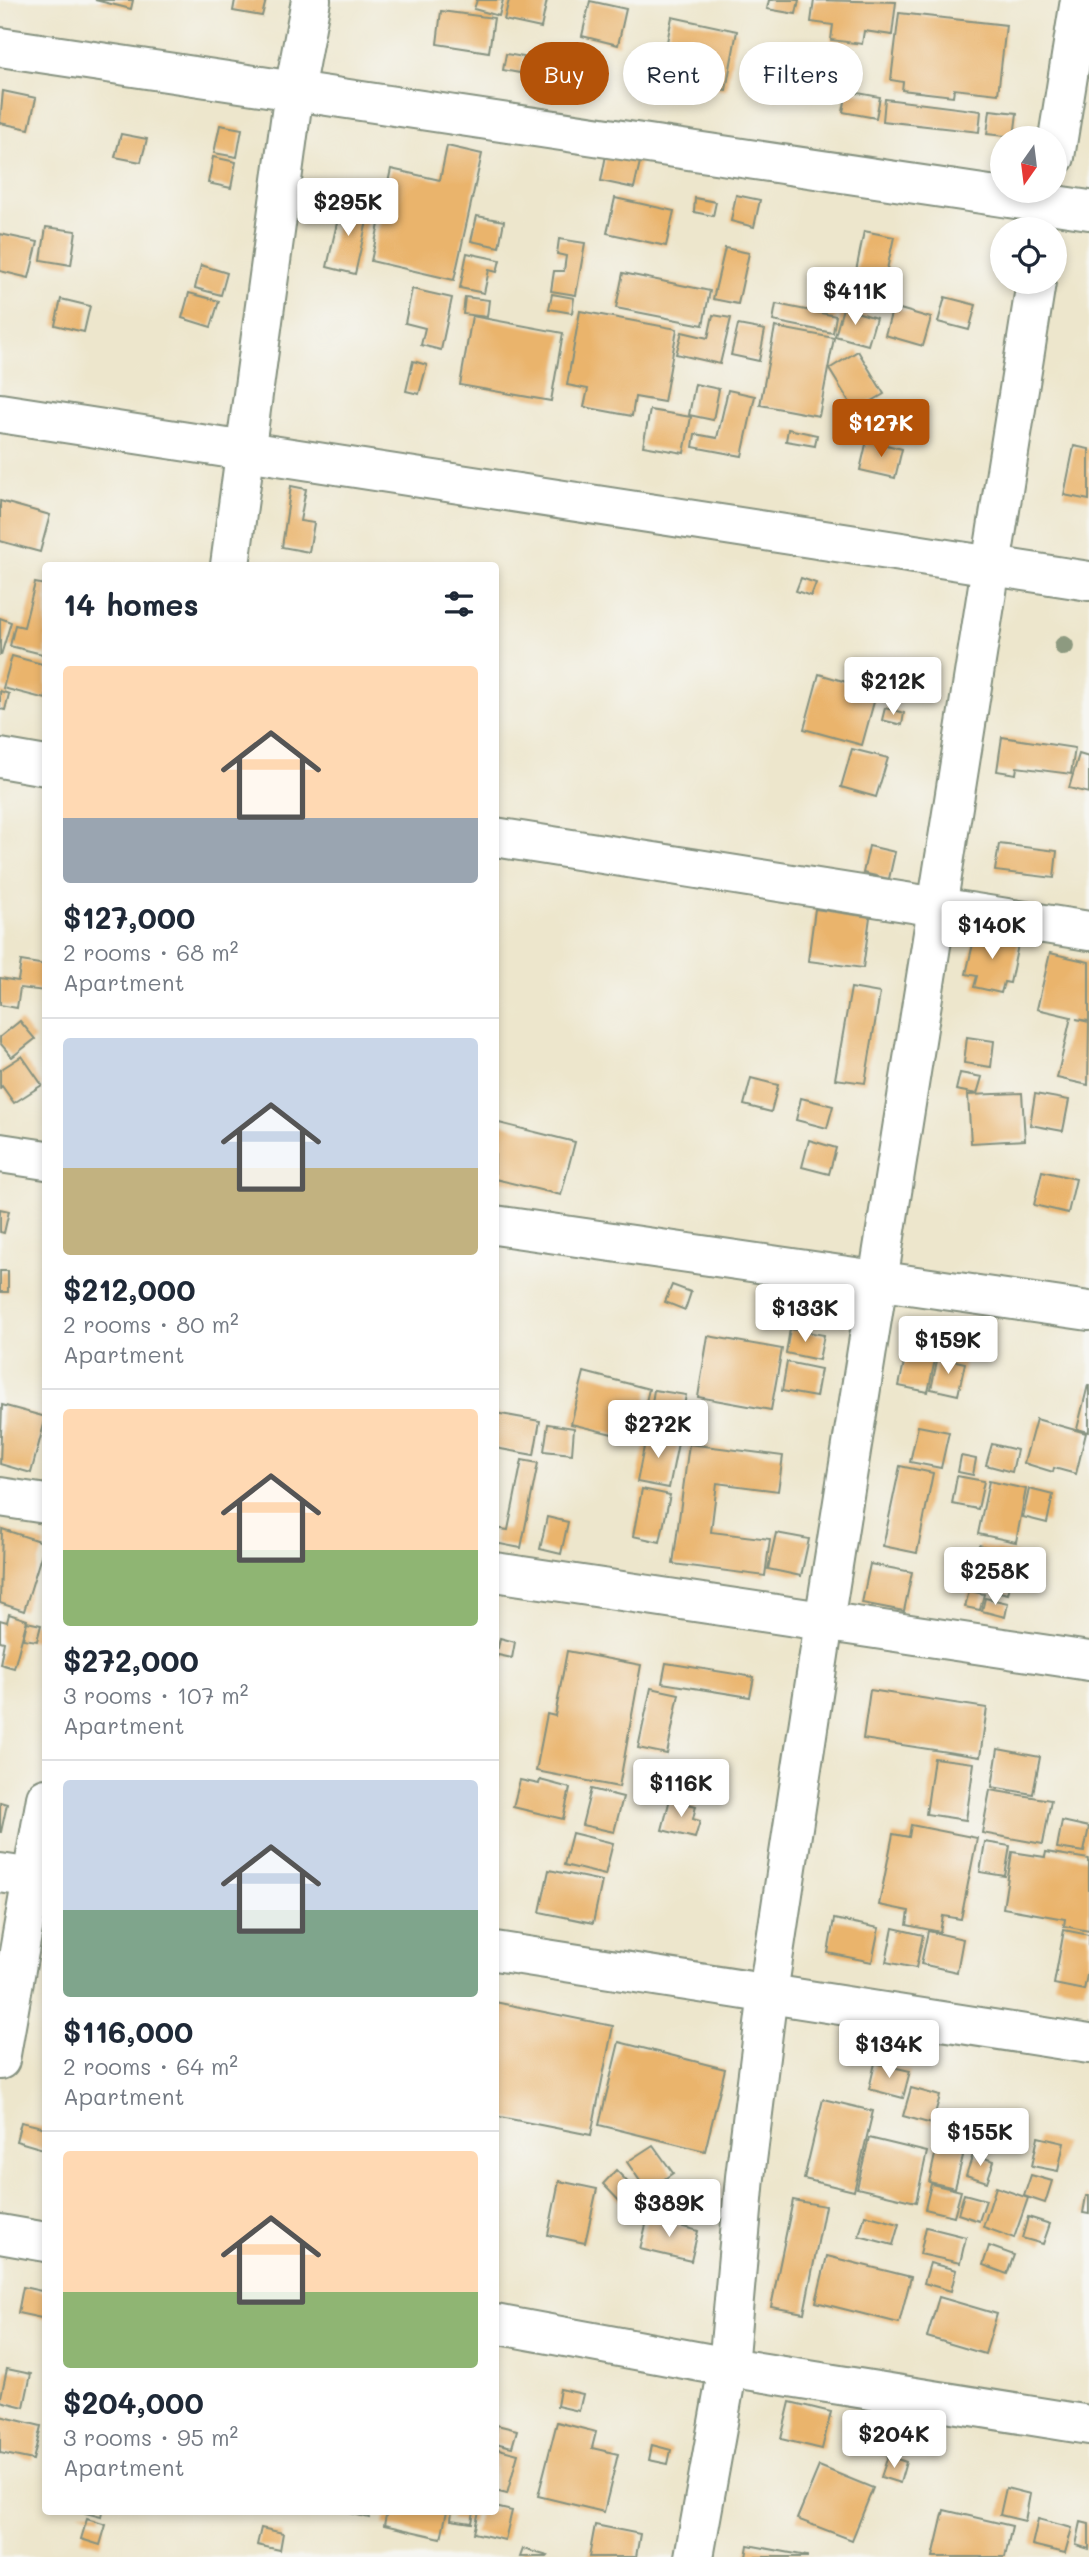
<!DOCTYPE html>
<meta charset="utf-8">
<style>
:root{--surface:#fff;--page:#f6f6f7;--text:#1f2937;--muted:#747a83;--line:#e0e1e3;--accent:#b45309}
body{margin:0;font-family:Mali,sans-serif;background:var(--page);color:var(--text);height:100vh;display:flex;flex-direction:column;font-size:26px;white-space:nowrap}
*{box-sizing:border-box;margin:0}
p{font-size:23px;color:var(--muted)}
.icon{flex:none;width:38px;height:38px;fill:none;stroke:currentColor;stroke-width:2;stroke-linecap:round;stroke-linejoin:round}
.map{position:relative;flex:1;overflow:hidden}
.side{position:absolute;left:42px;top:562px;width:457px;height:1953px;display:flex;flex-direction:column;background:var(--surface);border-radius:7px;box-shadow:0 4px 10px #0003}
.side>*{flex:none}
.banner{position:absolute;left:520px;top:42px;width:464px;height:63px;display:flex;gap:14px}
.needle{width:46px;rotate:194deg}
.fabs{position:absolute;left:990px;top:126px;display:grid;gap:14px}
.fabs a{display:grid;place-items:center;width:77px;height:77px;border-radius:50%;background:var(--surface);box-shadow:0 4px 10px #0003;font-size:35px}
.price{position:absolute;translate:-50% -60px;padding:0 16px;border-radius:7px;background:#fff;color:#222;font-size:23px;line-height:46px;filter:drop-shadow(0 2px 4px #0008)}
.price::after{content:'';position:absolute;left:50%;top:42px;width:21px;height:16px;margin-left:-10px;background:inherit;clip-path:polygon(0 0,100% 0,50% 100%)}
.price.current{background:var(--accent);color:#fff}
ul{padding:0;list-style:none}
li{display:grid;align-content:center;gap:14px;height:371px;padding:0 21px}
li+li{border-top:2px solid var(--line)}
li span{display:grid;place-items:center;height:217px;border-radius:7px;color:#555}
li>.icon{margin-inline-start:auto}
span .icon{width:126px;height:126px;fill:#fffc;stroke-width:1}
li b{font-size:30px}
h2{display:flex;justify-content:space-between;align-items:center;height:84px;padding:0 21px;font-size:30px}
.pill{padding:0 24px;border-radius:32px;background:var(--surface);box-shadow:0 4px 10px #0003;font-size:24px;line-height:63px}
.pill.current{background:var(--accent);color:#fff}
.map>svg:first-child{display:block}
.building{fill:#eab46c}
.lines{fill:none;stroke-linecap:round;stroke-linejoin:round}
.street-casing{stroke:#869280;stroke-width:42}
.street{stroke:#fff;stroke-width:38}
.tree{fill:#8d9a80}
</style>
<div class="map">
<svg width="1089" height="2557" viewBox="0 0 1089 2557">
<rect width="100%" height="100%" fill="#f6f6f2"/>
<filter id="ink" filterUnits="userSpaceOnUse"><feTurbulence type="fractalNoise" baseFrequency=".0143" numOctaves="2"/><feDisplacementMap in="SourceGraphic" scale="14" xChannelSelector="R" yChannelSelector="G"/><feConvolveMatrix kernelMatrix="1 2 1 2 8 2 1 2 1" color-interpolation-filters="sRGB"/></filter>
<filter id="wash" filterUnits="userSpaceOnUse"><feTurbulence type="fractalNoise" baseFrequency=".00686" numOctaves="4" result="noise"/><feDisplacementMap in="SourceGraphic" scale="28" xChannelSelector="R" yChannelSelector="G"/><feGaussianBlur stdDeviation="1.57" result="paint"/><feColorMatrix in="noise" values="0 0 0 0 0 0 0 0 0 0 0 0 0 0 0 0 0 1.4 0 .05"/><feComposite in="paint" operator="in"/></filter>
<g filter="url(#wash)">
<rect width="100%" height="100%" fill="#ede6cc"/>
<g id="blocks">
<g class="building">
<polygon points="95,0 133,0 131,9"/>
<polygon points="235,0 266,0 262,16 233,11"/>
<polygon points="477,0 503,0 499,16 474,9"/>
<polygon points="509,0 547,0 541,28 504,20"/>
<polygon points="769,0 799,0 796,14 767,9"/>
<polygon points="814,0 896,2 892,35 864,31 862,44 831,40 833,25 811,22"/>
<polygon points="590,1 626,9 618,45 582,36"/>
<polygon points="441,11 494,18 489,52 437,44"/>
<polygon points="899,13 1006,25 998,94 954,89 953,96 902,90 903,82 891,80"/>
<polygon points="672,17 737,31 726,90 660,77"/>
<polygon points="506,54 524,57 520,73 503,70"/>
<polygon points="763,63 785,68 778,99 756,94"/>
<polygon points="3,91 36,98 29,129 0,123"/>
<polygon points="847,91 880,97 876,118 843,112"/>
<polygon points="885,99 981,111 979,132 883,121"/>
<polygon points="990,110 1017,113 1014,137 987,134"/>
<polygon points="220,125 242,129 237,157 214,153"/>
<polygon points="121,134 147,139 141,162 115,157"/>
<polygon points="447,146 482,154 454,280 371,261 391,169 440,180"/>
<polygon points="606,155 640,162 634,188 601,181"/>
<polygon points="213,157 236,162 231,188 208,183"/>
<polygon points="736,195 760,200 754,227 731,221"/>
<polygon points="615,198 674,211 666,246 607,233"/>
<polygon points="695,198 716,202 713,216 694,212"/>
<polygon points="342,201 370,208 355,274 327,267"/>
<polygon points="477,216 504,221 499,247 471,241"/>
<polygon points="46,227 76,231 71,265 41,260"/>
<polygon points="864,231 894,237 881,297 852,291"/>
<polygon points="0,234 38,242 29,278 0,271"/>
<polygon points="559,239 585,243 576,295 551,291 554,271 564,271 566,256 557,254"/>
<polygon points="725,248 749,253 738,304 713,299"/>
<polygon points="467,253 500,260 497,272 489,270 484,293 460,288"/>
<polygon points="201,265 227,273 221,295 195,288"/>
<polygon points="623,273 710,291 703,325 616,308"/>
<polygon points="412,289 452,298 441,350 421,345 425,328 405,323"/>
<polygon points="189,293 219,301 211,327 182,318"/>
<polygon points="552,294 574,298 572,313 549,309"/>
<polygon points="465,297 489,300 487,317 463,314"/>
<polygon points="945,297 976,305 969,330 938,322"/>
<polygon points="61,299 90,306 84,332 55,325"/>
<polygon points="776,304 836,316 833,333 773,321"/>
<polygon points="893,307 931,318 923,346 885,335"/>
<polygon points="843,308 876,318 868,345 835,336"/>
<polygon points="580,311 677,329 664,402 635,397 632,416 584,407 588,389 567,385"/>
<polygon points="713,315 731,318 720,364 676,354 682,332 708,338"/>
<polygon points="472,316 563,333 551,401 460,385"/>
<polygon points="738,325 765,330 759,361 731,355"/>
<polygon points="775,327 834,338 819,416 760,405"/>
<polygon points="858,351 884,394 855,411 829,369"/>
<polygon points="413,361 427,365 419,394 406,391"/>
<polygon points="695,384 719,389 713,420 689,415"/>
<polygon points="728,390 755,396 742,456 693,447 695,434 717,438"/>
<polygon points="650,410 691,417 684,453 643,446"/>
<polygon points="788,429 817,435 815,446 786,441"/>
<polygon points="867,440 902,449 895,478 860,470"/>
<polygon points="1074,446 1089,449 1089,500 1064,495"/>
<polygon points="291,486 306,489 300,521 314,523 309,552 282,547"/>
<polygon points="0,501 50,515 40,552 0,541"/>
<polygon points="801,578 816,583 811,596 796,591"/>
<polygon points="35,583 46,585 46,655 10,646 15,625 24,627"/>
<polygon points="0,618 11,622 1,655 0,655"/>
<polygon points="12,656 46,665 46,699 3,688"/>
<polygon points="819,674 877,691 862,745 804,729"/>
<polygon points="0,691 9,694 5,710 0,709"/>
<polygon points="885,708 904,713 902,725 882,720"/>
<polygon points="1002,737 1075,748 1071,774 1017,767 1016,774 997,771"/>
<polygon points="852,749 888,758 876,797 841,787"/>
<polygon points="1079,754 1089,757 1089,793 1069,788"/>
<polygon points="999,844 1057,851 1054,878 995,871"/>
<polygon points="869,846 895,852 889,879 863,873"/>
<polygon points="815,909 870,917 863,968 808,961"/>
<polygon points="976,931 1019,940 1010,983 1004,982 1001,993 974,987 977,976 966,974"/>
<polygon points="1050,953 1089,962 1089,1021 1076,1019 1089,1022 1088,1085 1057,1078 1071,1017 1037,1009"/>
<polygon points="21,961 46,965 45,991 20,988 17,1008 0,1005 0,978 18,981"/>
<polygon points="851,988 880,993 865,1083 835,1079"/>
<polygon points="20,1021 35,1039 12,1057 0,1043 0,1037"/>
<polygon points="967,1037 994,1041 991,1067 964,1063"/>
<polygon points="22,1056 42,1085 14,1103 2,1086 0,1088 0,1070"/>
<polygon points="960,1073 982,1077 977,1094 956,1090"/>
<polygon points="751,1078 778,1085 771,1112 744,1105"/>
<polygon points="1022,1093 1025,1140 971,1143 968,1095"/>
<polygon points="1035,1094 1069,1100 1063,1131 1030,1125"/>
<polygon points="801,1098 833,1106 827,1128 796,1120"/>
<polygon points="495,1122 575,1142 561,1195 495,1179"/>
<polygon points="809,1140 836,1148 829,1174 802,1167"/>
<polygon points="1042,1171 1076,1179 1068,1213 1034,1205"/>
<polygon points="0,1209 9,1211 4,1233 0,1232"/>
<rect x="0" y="1271" width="8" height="21"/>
<polygon points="672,1285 691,1292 685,1310 665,1302"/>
<polygon points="790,1329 824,1335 819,1360 786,1353"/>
<polygon points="708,1336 782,1349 771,1410 698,1397"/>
<polygon points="907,1348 936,1355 928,1392 899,1386"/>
<polygon points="938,1357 965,1363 958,1395 931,1389"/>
<polygon points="787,1362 821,1369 816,1397 782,1391"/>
<polygon points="584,1372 649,1389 637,1440 571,1424"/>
<polygon points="1088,1385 1089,1385 1089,1432 1077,1429"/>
<polygon points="654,1390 686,1395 679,1433 648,1428"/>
<polygon points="2,1405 46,1417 31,1473 0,1464"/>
<polygon points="495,1413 540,1421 534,1455 495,1448"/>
<polygon points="1036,1419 1086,1433 1076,1474 1054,1468 1053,1472 1024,1463"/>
<polygon points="548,1424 574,1428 572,1454 544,1451"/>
<polygon points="918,1426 949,1432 941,1468 910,1462"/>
<polygon points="647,1432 679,1438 669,1488 637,1482"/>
<polygon points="689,1444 783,1456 778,1491 717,1483 711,1532 770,1539 765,1576 673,1564"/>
<polygon points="992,1444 1017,1450 1012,1472 986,1465"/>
<polygon points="961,1456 976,1459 973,1475 958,1472"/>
<polygon points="522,1460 538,1463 521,1548 495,1543 495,1528 508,1530"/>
<polygon points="900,1466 933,1473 917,1553 883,1546"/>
<polygon points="957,1476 984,1481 978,1509 952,1504"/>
<polygon points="989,1481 1026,1489 1016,1542 978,1534"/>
<polygon points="642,1489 670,1495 660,1542 633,1536"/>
<polygon points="1029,1489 1053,1495 1047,1523 1023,1517"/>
<polygon points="547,1517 568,1522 561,1554 540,1549"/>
<polygon points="2,1529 45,1543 24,1611 0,1603"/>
<polygon points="776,1533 809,1539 801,1576 768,1569"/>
<polygon points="979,1545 1017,1554 1008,1594 975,1586 980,1563 975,1562"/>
<polygon points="870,1564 912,1572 904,1611 862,1603"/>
<polygon points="969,1591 984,1594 980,1610 965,1607"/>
<polygon points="985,1598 1008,1603 1005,1617 982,1611"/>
<polygon points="9,1614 27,1620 14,1668 0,1664 4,1642 0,1641 0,1620 7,1622"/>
<polygon points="27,1622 41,1625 37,1641 23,1639"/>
<polygon points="500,1638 515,1642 512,1658 498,1655 495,1661 495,1647 498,1648"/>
<polygon points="567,1651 641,1665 619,1787 536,1771 547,1714 555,1716"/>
<polygon points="666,1663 754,1677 750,1697 662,1683"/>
<polygon points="651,1688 679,1694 667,1754 638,1748"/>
<polygon points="870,1690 987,1708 980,1757 863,1739"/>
<polygon points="998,1749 1040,1757 1033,1794 992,1787"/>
<polygon points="934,1758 974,1763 966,1820 926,1814"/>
<polygon points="520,1780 539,1784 540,1780 570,1788 563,1819 513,1807"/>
<polygon points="591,1789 623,1797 614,1832 582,1825"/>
<polygon points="990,1790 1051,1800 1043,1844 982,1833"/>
<polygon points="670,1799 696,1806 693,1819 700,1821 695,1838 662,1830"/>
<polygon points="0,1802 7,1804 1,1832 0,1832"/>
<polygon points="1062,1821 1089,1827 1084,1852 1057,1848"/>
<polygon points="911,1825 977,1838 961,1919 943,1916 940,1932 907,1925 909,1911 879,1905 893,1834 909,1837"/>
<polygon points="572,1833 613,1843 605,1875 564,1865"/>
<polygon points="985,1842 1010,1846 1005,1876 980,1872"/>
<polygon points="1012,1852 1045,1857 1046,1852 1089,1859 1089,1931 1064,1926 1065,1919 1003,1908"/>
<polygon points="549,1870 602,1881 593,1923 540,1912"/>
<polygon points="834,1919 879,1928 872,1962 828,1953"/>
<polygon points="893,1928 923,1935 916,1968 886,1962"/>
<polygon points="1064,1930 1089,1935 1089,1965 1084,1990 1054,1984"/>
<polygon points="928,1931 963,1939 957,1972 921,1964"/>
<polygon points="495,2002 613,2026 591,2135 495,2116"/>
<polygon points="619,2042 725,2069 705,2151 599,2125"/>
<polygon points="875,2063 910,2071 903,2098 869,2089"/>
<polygon points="911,2088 940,2096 932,2124 903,2116"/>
<polygon points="823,2099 873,2111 854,2191 804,2179"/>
<polygon points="21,2122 46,2128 43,2149 16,2141"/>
<polygon points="939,2137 966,2144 955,2188 929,2182"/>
<polygon points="1038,2137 1064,2143 1058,2171 1032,2166"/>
<polygon points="869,2138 927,2152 916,2202 857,2188"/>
<polygon points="653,2145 673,2173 647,2191 627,2162"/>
<polygon points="973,2155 994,2161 987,2182 966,2175"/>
<polygon points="616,2170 639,2194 625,2207 603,2184"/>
<polygon points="1031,2175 1052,2181 1045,2203 1024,2196"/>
<polygon points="559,2181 597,2189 585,2243 548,2235"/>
<polygon points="931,2184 961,2191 954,2216 925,2209"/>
<polygon points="996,2187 1028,2198 1014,2238 983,2227"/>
<polygon points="964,2194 986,2200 979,2221 958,2214"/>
<polygon points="1086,2196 1089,2196 1089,2214 1083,2213"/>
<polygon points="793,2200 825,2206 804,2313 771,2307"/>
<polygon points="865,2215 899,2224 893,2245 859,2236"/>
<polygon points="648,2217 698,2231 691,2261 640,2249"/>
<polygon points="1028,2217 1050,2224 1043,2244 1022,2238"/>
<polygon points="926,2227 966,2237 960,2263 920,2254"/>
<polygon points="989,2246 1014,2255 1007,2274 983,2265"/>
<polygon points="827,2256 911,2277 899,2323 816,2302"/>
<polygon points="930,2263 956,2270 951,2291 924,2283"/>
<polygon points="23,2287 46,2292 46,2319 18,2313"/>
<polygon points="939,2297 997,2314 985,2354 927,2337"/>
<polygon points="7,2369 31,2374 24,2407 0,2401"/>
<polygon points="560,2389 583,2394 579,2411 557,2406"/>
<polygon points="790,2402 831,2412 822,2449 781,2439"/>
<polygon points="0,2416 41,2426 33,2460 0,2453"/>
<polygon points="557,2422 596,2432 592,2448 618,2454 604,2512 538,2496"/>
<polygon points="497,2425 517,2430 512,2447 495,2443"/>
<polygon points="652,2445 671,2450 668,2464 649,2460"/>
<polygon points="495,2448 518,2454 507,2494 495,2491"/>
<polygon points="888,2456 906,2462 900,2483 881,2477"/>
<polygon points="819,2466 873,2488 852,2540 797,2519"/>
<polygon points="1006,2488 1030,2494 1025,2521 1000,2515"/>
<polygon points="495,2507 512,2511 505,2540 474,2533 479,2511 495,2511"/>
<polygon points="944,2510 1012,2526 1005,2557 933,2557"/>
<polygon points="78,2511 102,2511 101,2517"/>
<polygon points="342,2511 370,2511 369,2518"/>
<polygon points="387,2511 447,2511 441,2538 384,2525"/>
<polygon points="452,2511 474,2511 472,2523 451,2520"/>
<polygon points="87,2519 106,2525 100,2545 81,2539"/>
<polygon points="1038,2519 1072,2528 1065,2553 1032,2545"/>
<polygon points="1081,2522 1089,2524 1089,2549 1076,2545"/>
<polygon points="595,2525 640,2534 636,2557 589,2557"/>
<polygon points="261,2528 283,2533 280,2550 257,2545"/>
<polygon points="748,2545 807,2556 807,2557 746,2557"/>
<polygon points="523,2549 548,2556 547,2557 520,2557"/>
</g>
</g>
</g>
<g filter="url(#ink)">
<use href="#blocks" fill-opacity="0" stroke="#869280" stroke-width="2"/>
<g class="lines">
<defs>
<g id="street">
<polyline points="0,47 1089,210"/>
<polyline points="1055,157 1080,0"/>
<polyline points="0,413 1089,581"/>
<polyline points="230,565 294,91 311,0"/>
<polyline points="0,758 46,766"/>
<polyline points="495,837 1089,931"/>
<polyline points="0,1153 46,1160"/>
<polyline points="495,1225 1089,1311"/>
<polyline points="0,1497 46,1504"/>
<polyline points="495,1572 1089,1661"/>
<polyline points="0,1873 46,1880"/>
<polyline points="495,1951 1089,2044"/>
<polyline points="0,2060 46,1798"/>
<polyline points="0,2234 46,2242"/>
<polyline points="495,2324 728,2367 1089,2425"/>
<polyline points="694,2557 728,2367 745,2177 768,1993 824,1622 1036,282"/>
</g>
</defs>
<use href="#street" class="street-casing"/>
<use href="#street" class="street"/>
</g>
<g class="tree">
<circle cx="1064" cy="646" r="10"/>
<circle cx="965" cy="2127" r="10"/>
</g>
</g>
</svg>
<div class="fabs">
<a><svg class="needle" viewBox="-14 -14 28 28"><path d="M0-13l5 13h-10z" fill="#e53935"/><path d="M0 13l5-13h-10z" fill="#747a83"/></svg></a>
<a><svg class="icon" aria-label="locate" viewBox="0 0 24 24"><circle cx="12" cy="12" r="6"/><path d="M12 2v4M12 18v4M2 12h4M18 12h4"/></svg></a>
</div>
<b class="price" style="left:348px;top:238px">$295K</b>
<b class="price" style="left:855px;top:327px">$411K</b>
<b class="price current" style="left:881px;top:459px">$127K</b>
<b class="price" style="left:893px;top:717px">$212K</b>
<b class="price" style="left:992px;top:961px">$140K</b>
<b class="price" style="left:805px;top:1344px">$133K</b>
<b class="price" style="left:948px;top:1376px">$159K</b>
<b class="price" style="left:658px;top:1460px">$272K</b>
<b class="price" style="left:995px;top:1607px">$258K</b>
<b class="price" style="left:681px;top:1819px">$116K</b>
<b class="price" style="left:889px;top:2080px">$134K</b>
<b class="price" style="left:980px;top:2168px">$155K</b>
<b class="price" style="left:669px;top:2239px">$389K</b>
<b class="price" style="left:894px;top:2470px">$204K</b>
<div class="banner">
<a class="pill current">Buy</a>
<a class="pill">Rent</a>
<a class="pill">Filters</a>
</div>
<section class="side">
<h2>14 homes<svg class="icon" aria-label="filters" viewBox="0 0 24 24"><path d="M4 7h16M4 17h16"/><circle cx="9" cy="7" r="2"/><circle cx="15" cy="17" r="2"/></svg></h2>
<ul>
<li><span style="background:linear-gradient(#ffd9b3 70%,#9aa5b1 0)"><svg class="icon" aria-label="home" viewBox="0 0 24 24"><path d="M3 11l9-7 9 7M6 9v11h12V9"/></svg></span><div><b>$127,000</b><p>2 rooms · 68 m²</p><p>Apartment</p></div></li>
<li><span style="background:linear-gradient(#c9d6e8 60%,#c2b280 0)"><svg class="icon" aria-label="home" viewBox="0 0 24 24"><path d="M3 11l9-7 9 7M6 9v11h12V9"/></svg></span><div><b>$212,000</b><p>2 rooms · 80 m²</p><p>Apartment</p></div></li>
<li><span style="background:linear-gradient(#ffd9b3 65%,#8fb573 0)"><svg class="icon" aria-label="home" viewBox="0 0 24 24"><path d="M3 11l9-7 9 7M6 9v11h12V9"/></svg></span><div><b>$272,000</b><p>3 rooms · 107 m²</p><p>Apartment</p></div></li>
<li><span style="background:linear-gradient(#c9d6e8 60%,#7fa58c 0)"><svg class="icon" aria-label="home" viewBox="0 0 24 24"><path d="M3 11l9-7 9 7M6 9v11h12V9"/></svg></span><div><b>$116,000</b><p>2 rooms · 64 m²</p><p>Apartment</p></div></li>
<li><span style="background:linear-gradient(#ffd9b3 65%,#8fb573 0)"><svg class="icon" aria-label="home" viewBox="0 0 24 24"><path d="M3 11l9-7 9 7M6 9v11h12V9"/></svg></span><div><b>$204,000</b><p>3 rooms · 95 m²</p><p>Apartment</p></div></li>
</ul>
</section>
</div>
